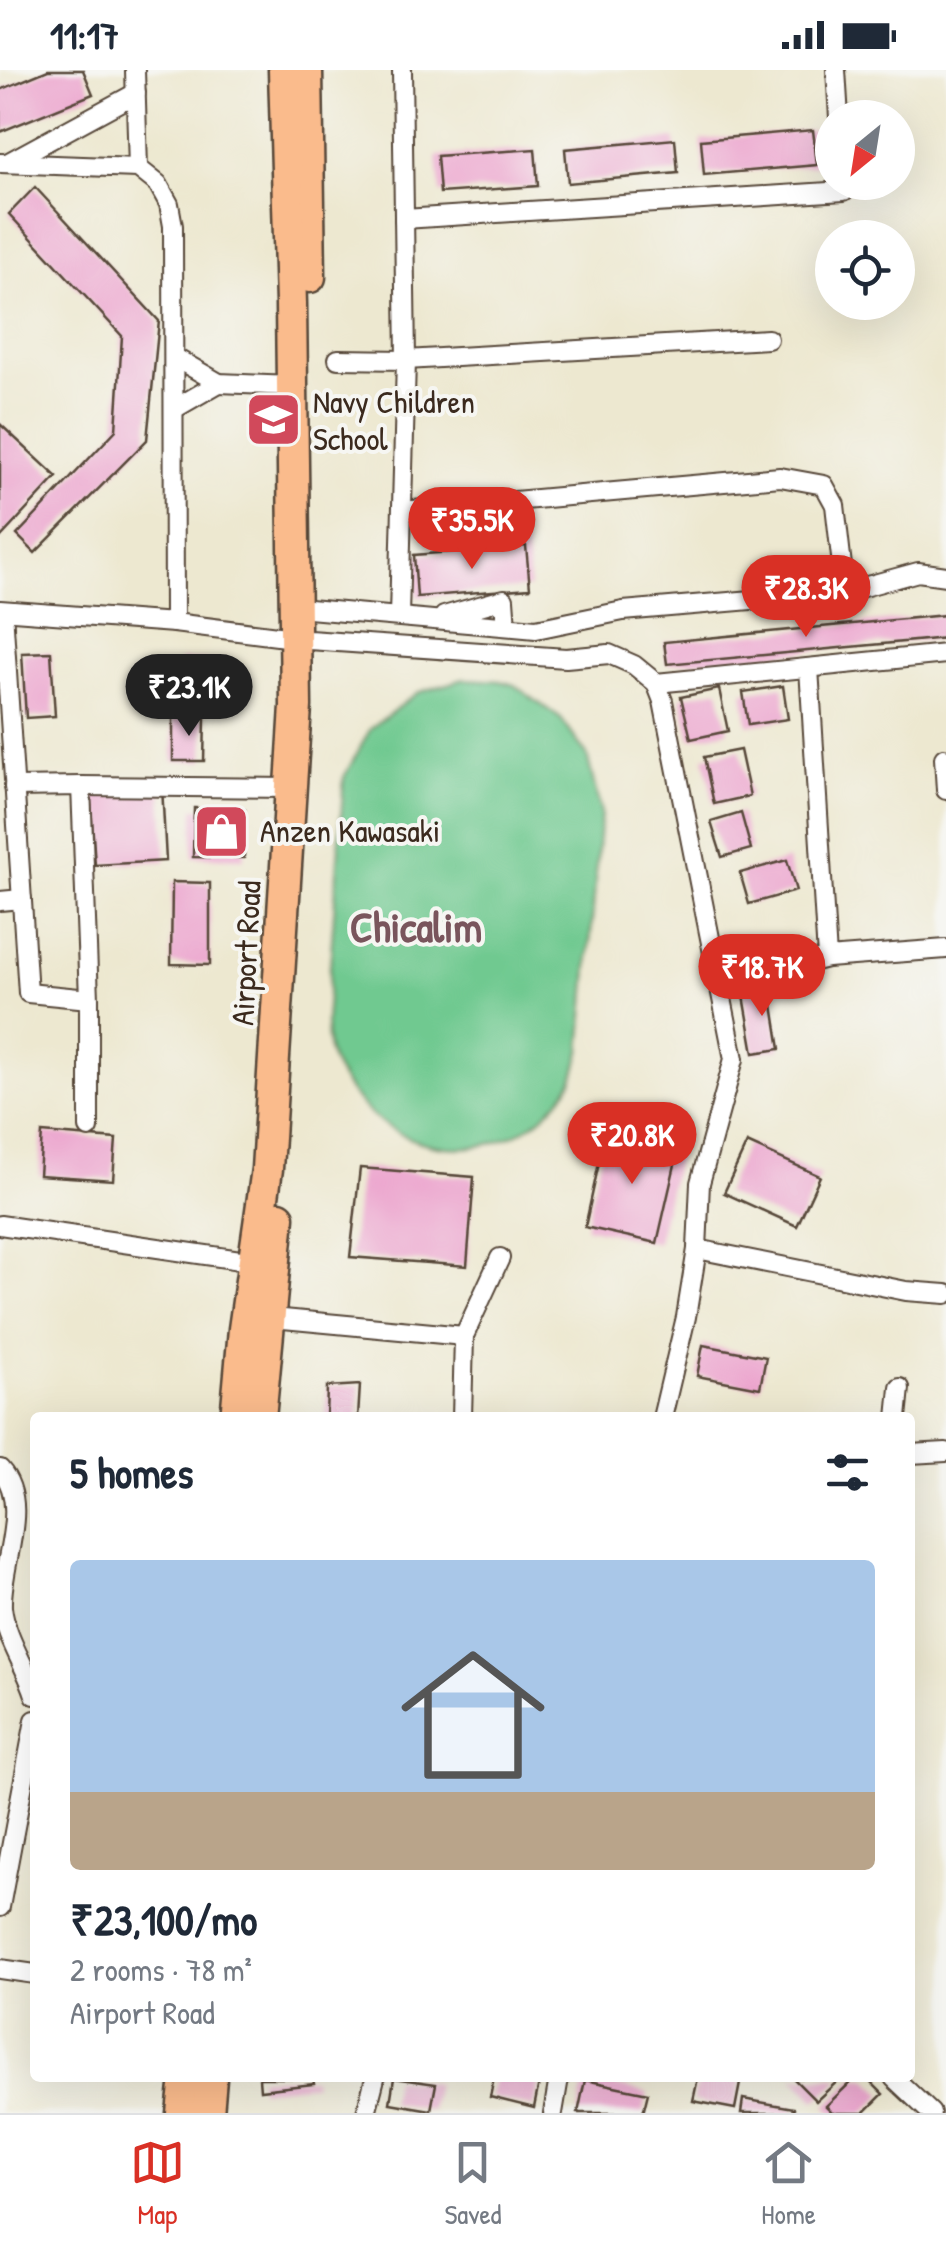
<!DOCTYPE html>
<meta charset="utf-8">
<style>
:root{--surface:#fff;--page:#f2f2f3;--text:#1f2937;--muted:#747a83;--line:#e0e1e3;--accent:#d93025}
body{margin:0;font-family:"Patrick Hand",sans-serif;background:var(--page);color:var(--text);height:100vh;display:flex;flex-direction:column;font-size:38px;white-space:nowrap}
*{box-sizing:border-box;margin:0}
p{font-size:32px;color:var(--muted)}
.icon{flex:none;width:55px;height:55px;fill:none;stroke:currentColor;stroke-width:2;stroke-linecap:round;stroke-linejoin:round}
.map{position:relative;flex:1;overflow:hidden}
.sheet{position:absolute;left:30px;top:1342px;width:885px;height:670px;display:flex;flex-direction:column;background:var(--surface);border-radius:10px;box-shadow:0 10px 40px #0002}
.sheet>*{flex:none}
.needle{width:65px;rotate:210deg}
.fabs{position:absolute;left:815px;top:30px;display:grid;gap:20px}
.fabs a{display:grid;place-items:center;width:100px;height:100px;border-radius:50%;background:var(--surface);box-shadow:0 10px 40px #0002;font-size:50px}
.price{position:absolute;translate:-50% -85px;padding:0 22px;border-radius:35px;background:var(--accent);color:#fff;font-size:32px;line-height:65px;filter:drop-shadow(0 2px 5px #0008)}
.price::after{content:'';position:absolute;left:50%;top:60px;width:30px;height:22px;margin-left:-15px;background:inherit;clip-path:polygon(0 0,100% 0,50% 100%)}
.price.selected{background:#222;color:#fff}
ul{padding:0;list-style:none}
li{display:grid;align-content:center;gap:20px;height:530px;padding:0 40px}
li span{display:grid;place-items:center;height:310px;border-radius:10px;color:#555}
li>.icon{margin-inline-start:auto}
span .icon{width:180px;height:180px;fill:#fffc;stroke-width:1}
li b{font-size:42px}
h2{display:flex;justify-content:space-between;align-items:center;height:120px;padding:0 40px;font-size:42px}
.status{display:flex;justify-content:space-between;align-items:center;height:70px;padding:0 50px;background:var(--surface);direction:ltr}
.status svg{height:28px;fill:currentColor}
.tab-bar{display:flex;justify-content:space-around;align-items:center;height:140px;border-top:2px solid var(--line);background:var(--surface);font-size:28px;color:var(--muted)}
.tab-bar a{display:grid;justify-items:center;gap:5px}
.tab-bar .selected{color:var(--accent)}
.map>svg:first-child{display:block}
.green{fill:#70c990;stroke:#567a57;stroke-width:2.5}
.building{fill:#eca5ce}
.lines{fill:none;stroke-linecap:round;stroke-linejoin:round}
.street-casing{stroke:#564639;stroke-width:22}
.highway-casing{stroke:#564639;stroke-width:35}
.street{stroke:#fff;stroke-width:18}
.highway{stroke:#fabb8c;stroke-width:30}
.labels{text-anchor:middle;stroke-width:8;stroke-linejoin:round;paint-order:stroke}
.poi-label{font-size:32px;fill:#3b2a1e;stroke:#f6f6f2;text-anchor:start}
.street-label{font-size:32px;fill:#3b2a1e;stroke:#f6f6f2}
.district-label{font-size:42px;font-weight:bold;fill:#79555c;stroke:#f6f6f2}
</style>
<div class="status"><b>11:17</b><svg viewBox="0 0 49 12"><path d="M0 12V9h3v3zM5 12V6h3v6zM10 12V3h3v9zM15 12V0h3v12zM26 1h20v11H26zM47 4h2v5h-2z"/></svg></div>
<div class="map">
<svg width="946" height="2043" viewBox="0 0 946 2043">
<rect width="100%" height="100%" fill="#f6f6f2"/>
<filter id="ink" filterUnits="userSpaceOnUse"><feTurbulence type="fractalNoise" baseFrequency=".01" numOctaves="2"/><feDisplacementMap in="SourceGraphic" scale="20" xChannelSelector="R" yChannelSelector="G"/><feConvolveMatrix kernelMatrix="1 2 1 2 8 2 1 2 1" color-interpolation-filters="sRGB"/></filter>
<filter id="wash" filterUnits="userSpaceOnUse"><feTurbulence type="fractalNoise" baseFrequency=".0048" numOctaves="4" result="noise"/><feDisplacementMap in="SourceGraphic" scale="40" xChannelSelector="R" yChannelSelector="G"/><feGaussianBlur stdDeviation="2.25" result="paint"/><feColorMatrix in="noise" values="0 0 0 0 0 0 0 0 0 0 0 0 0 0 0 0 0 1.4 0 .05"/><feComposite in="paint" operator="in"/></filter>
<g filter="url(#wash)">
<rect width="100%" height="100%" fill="#ede8d0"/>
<path class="green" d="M464,609l36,2 14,4 47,34 26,36 14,58 -20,239c-3,9 -5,21 -9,29 -47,79 -149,89 -210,24 -13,-14 -27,-33 -33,-52 -3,-9 -2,-21 -3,-31l18,-245 27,-49 46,-35z"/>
<g id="blocks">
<g class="building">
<polygon points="48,0 83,0 93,24 0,62 0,20"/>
<polygon points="813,60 817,95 704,105 701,70"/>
<polygon points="675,69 678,103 568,113 565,79"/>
<polygon points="535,79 538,116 440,123 437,86"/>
<polygon points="35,117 159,251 147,370 35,483 17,465 116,360 122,266 9,144"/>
<polygon points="0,354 57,407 0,468"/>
<polygon points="526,476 530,518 417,527 414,485"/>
<polygon points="946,545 946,568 667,594 664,572"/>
<polygon points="51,582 55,646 26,648 22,583"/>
<polygon points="181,590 223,592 222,629 181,628"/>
<polygon points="783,616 788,649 748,655 743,622"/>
<polygon points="719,619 728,661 691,669 681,627"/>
<polygon points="173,648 205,648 204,691 173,691"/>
<polygon points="740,680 750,726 714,734 704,687"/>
<polygon points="162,716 166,791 95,795 90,720"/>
<polygon points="194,738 245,740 244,788 193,787"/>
<polygon points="741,743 751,779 722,787 711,752"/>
<polygon points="787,790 796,821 749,834 740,803"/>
<polygon points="172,812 210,813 210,895 171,894"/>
<polygon points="770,916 780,979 754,983 743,920"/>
<polygon points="606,1061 679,1077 657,1173 585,1157"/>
<polygon points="42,1063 116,1069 113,1110 39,1105"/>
<polygon points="747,1073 820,1106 797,1156 724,1123"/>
<polygon points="360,1098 474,1107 467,1196 350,1187"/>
<polygon points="703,1275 766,1287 760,1318 697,1306"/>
<polygon points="360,1315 358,1348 326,1348 327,1317"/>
<polygon points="259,2008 313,2008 314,2014 260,2020"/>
<polygon points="394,2008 436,2014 431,2040 390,2033"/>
<polygon points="494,2008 540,2008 534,2038 490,2027"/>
<polygon points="698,2008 741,2008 735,2039 693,2031"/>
<polygon points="793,2008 841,2008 816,2031"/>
<polygon points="855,2008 867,2008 883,2024 864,2043 833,2043 826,2036"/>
<polygon points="585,2010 648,2023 643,2043 578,2043"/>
<polygon points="743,2029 794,2038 794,2043 741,2043"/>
</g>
</g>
</g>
<g filter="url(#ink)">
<use href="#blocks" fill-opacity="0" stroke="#564639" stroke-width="2.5"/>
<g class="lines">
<defs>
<g id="street">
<polyline points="135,0 138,98"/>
<polyline points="836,0 839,48"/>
<polyline points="9,92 136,23"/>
<polyline points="0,93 138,98 158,114 169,134 173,156 174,553"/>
<polyline points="404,149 844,121 844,112"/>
<polyline points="174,287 219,313 292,316"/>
<polyline points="338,289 406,290 768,269"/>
<polyline points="174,339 219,313"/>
<polyline points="402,441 780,407 824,415 835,435 845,522"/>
<polyline points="309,539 536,559 623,541 845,522 918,502 946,506"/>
<polyline points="0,540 174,553 309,570 566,588 609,584 634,595 656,613 663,631 734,989 700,1113 697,1179 686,1247 662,1348"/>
<polyline points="3,541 28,923 89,929 89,1058"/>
<polyline points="399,546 406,290 402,0"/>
<polyline points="444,546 504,529 506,556"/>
<polyline points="809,598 827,888"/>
<polyline points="656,613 946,584"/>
<polyline points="944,688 946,720"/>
<polyline points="81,716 290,718"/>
<polyline points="14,717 81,716 89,929"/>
<polyline points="0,831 22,829"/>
<polyline points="722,914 827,888 946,879"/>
<polyline points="0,1155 254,1192"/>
<polyline points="697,1179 906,1221 946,1224"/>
<polyline points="262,1247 464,1266"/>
<polyline points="462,1348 464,1266 500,1188"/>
<polyline points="897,1348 900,1318"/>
<polyline points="910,1384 946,1382"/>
<path d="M0,1399c32,36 0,95 2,138 3,30 24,59 33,88"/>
<polyline points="0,1837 35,1650"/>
<polyline points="0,1899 35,1904"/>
<polyline points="894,2008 931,2043"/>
<polyline points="366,2043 375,2008"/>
<polyline points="553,2043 559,2008"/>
</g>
<g id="highway">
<polyline points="307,0 310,207"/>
<polyline points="236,1348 244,1259 267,1099 296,636 291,234 284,0"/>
<polyline points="260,1348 279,1147"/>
<polyline points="182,2043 186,2008"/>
<polyline points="208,2043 211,2008"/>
</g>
</defs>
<use href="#street" class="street-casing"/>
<use href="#highway" class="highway-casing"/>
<use href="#street" class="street"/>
<use href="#highway" class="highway"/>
</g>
</g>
<defs>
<symbol id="school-square" viewBox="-11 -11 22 22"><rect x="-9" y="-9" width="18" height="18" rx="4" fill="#d1495b" stroke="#f6f6f2"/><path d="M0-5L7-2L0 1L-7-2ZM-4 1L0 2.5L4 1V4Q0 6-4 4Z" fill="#fff"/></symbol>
<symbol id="shop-square" viewBox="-11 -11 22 22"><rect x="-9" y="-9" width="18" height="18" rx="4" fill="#d1495b" stroke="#f6f6f2"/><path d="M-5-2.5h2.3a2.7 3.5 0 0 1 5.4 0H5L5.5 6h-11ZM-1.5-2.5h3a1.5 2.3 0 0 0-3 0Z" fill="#fff"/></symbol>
</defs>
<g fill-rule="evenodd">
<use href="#school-square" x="242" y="318" width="63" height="63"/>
<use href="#shop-square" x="190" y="730" width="63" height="63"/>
</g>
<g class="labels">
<g class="poi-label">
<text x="313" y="343">Navy Children<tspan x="313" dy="37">School</tspan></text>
<text x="260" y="772">Anzen Kawasaki</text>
</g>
<g class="street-label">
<text transform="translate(246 883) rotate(-87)" y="11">Airport Road</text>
</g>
<g class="district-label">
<text x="416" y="872">Chicalim</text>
</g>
</g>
</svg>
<div class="fabs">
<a><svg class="needle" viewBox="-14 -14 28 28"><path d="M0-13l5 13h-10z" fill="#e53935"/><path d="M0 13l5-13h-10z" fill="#747a83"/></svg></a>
<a><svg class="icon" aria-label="locate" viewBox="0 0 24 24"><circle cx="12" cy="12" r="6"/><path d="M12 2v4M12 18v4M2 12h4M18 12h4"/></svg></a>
</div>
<b class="price" style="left:472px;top:502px">₹35.5K</b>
<b class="price" style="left:806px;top:570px">₹28.3K</b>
<b class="price selected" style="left:189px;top:669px">₹23.1K</b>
<b class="price" style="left:762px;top:949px">₹18.7K</b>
<b class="price" style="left:632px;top:1117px">₹20.8K</b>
<section class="sheet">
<h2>5 homes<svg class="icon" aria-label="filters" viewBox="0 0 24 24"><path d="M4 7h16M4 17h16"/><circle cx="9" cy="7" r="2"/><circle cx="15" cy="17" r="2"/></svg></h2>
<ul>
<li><span style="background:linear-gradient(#a9c7e8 75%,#b9a48a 0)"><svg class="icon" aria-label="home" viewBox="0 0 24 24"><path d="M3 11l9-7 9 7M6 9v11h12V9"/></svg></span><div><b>₹23,100/mo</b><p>2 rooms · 78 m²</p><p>Airport Road</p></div></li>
</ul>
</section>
</div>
<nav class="tab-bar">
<a class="selected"><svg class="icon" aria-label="map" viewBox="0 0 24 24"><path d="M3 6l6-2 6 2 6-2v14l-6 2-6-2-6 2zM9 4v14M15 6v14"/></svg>Map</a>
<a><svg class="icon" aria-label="saved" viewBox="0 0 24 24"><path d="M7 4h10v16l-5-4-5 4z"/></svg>Saved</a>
<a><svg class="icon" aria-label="home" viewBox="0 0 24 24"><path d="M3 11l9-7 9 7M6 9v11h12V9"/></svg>Home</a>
</nav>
